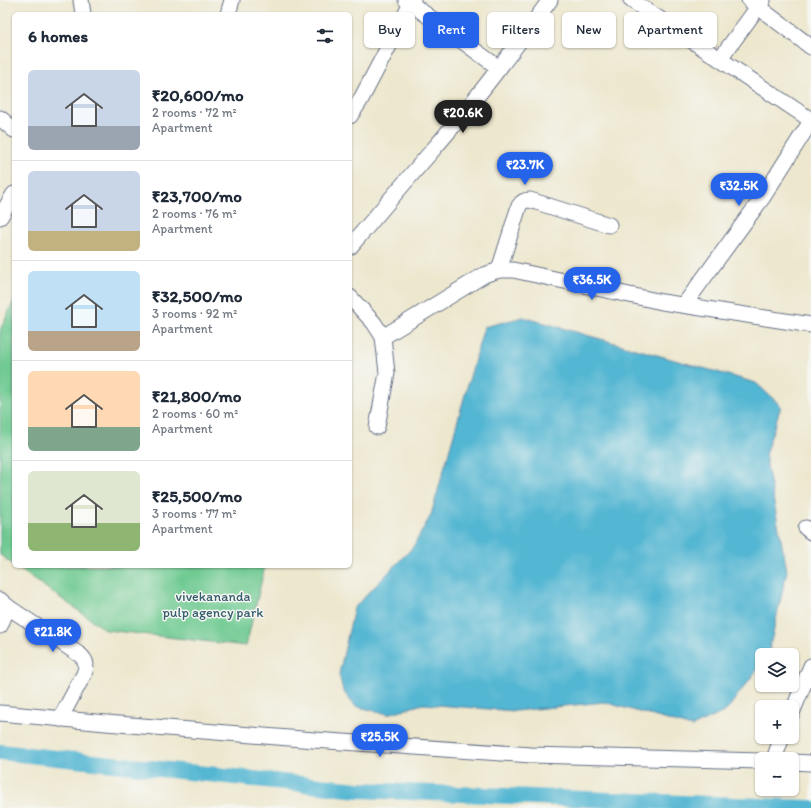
<!DOCTYPE html>
<meta charset="utf-8">
<style>
:root{--surface:#fff;--page:#f6f6f7;--text:#1f2937;--muted:#747a83;--line:#e0e1e3;--accent:#2563eb}
body{margin:0;font-family:Itim,sans-serif;background:var(--page);color:var(--text);height:100vh;display:flex;flex-direction:column;font-size:15px;white-space:nowrap}
*{box-sizing:border-box;margin:0}
p{font-size:13px;color:var(--muted)}
.icon{flex:none;width:22px;height:22px;fill:none;stroke:currentColor;stroke-width:2;stroke-linecap:round;stroke-linejoin:round}
.map{position:relative;flex:1;overflow:hidden}
.drawer{position:absolute;left:12px;top:12px;width:340px;height:556px;display:flex;flex-direction:column;background:var(--surface);border-radius:6px;box-shadow:0 1px 3px #0004}
.drawer>*{flex:none}
.top-card{position:absolute;left:364px;top:12px;width:380px;height:36px;display:flex;gap:8px}
.tools{position:absolute;left:755px;top:648px;display:grid;gap:8px}
.tools a{display:grid;place-items:center;width:44px;height:44px;border-radius:6px;background:var(--surface);box-shadow:0 1px 3px #0004;font-size:20px}
.price{position:absolute;translate:-50% -34px;padding:0 9px;border-radius:14px;background:var(--accent);color:#fff;font-size:13px;line-height:26px;filter:drop-shadow(0 1px 2px #0008)}
.price::after{content:'';position:absolute;left:50%;top:24px;width:12px;height:9px;margin-left:-6px;background:inherit;clip-path:polygon(0 0,100% 0,50% 100%)}
.price.active{background:#222;color:#fff}
ul{padding:0;list-style:none}
li{display:flex;align-items:center;gap:12px;height:100px;padding:0 16px}
li+li{border-top:1px solid var(--line)}
li span{display:grid;place-items:center;flex:none;width:112px;height:80px;border-radius:6px;color:#555}
li>.icon{margin-inline-start:auto}
span .icon{width:48px;height:48px;fill:#fffc;stroke-width:1}
li b{font-size:17px}
h2{display:flex;justify-content:space-between;align-items:center;height:48px;padding:0 16px;font-size:17px}
.tag{padding:0 14px;border-radius:6px;background:var(--surface);box-shadow:0 1px 3px #0004;font-size:14px;line-height:36px}
.tag.active{background:var(--accent);color:#fff}
.map>svg:first-child{display:block}
.green{fill:#70ca92;stroke:#467c78}
.water{fill:#53b6d2;stroke:#377298}
.lines{fill:none;stroke-linecap:round;stroke-linejoin:round}
.canal{stroke:#53b6d2;stroke-width:16}
.minor-casing{stroke:#646f85;stroke-width:17}
.minor{stroke:#fff;stroke-width:15}
.labels{text-anchor:middle;stroke-width:3;stroke-linejoin:round;paint-order:stroke}
.park-label{font-size:14px;fill:#355e6e;stroke:#f6f6f2}
</style>
<div class="map">
<svg width="811" height="808" viewBox="0 0 811 808">
<rect width="100%" height="100%" fill="#f6f6f2"/>
<filter id="ink" filterUnits="userSpaceOnUse"><feTurbulence type="fractalNoise" baseFrequency=".025" numOctaves="2"/><feDisplacementMap in="SourceGraphic" scale="8" xChannelSelector="R" yChannelSelector="G"/><feConvolveMatrix kernelMatrix="1 2 1 2 8 2 1 2 1" color-interpolation-filters="sRGB"/></filter>
<filter id="wash" filterUnits="userSpaceOnUse"><feTurbulence type="fractalNoise" baseFrequency=".012" numOctaves="4" result="noise"/><feDisplacementMap in="SourceGraphic" scale="16" xChannelSelector="R" yChannelSelector="G"/><feGaussianBlur stdDeviation="0.9" result="paint"/><feColorMatrix in="noise" values="0 0 0 0 0 0 0 0 0 0 0 0 0 0 0 0 0 1.4 0 .05"/><feComposite in="paint" operator="in"/></filter>
<g filter="url(#wash)">
<rect width="100%" height="100%" fill="#ede7cd"/>
<g class="green">
<polygon points="14,301 14,565 0,555 0,330"/>
<polygon points="15,566 265,566 246,646 106,630"/>
</g>
<polygon class="water" points="523,317 756,383 781,406 765,455 787,571 768,655 762,655 762,663 726,711 692,727 604,702 515,711 423,704 388,714 355,706 343,691 339,674 354,608 413,547 431,515 484,327"/>
<g class="lines">
<polyline class="canal" points="0,752 358,790 811,808"/>
</g>
</g>
<g filter="url(#ink)">
<g class="lines">
<defs>
<g id="minor">
<polyline points="81,0 83,14"/>
<polyline points="406,0 499,68"/>
<polyline points="631,0 811,120"/>
<polyline points="749,0 811,47"/>
<polyline points="228,14 232,0"/>
<polyline points="720,59 763,0"/>
<polyline points="350,116 360,101 413,0"/>
<polyline points="0,118 14,130"/>
<polyline points="0,217 14,194"/>
<path d="M350,247c27,-32 54,-64 81,-95 43,-49 81,-100 119,-152"/>
<path d="M499,270l20,-64c3,-5 6,-6 11,-6l79,25"/>
<polyline points="350,297 374,323 383,337 387,373 377,427"/>
<polyline points="684,305 763,197 811,121"/>
<polyline points="383,337 484,275 499,270 513,270 662,302 811,325"/>
<polyline points="806,528 811,532"/>
<path d="M0,600l8,7 72,48c7,6 7,11 4,19l-24,45"/>
<polyline points="0,626 8,607"/>
<polyline points="0,713 106,723 314,740 531,755 762,761"/>
<polyline points="792,713 811,666"/>
<polyline points="774,759 782,737"/>
<polyline points="792,762 811,763"/>
</g>
</defs>
<use href="#minor" class="minor-casing"/>
<use href="#minor" class="minor"/>
</g>
</g>
<g class="labels">
<g class="park-label">
<text x="213" y="601">vivekananda<tspan x="213" dy="16">pulp agency park</tspan></text>
</g>
</g>
</svg>
<div class="tools">
<a><svg class="icon" aria-label="layers" viewBox="0 0 24 24"><path d="M12 4l9 5-9 5-9-5zM3 14l9 5 9-5"/></svg></a>
<a>+</a>
<a>−</a>
</div>
<b class="price active" style="left:463px;top:134px">₹20.6K</b>
<b class="price" style="left:525px;top:186px">₹23.7K</b>
<b class="price" style="left:739px;top:207px">₹32.5K</b>
<b class="price" style="left:592px;top:301px">₹36.5K</b>
<b class="price" style="left:53px;top:653px">₹21.8K</b>
<b class="price" style="left:380px;top:758px">₹25.5K</b>
<div class="top-card">
<a class="tag">Buy</a>
<a class="tag active">Rent</a>
<a class="tag">Filters</a>
<a class="tag">New</a>
<a class="tag">Apartment</a>
</div>
<section class="drawer">
<h2>6 homes<svg class="icon" aria-label="filters" viewBox="0 0 24 24"><path d="M4 7h16M4 17h16"/><circle cx="9" cy="7" r="2"/><circle cx="15" cy="17" r="2"/></svg></h2>
<ul>
<li><span style="background:linear-gradient(#c9d6e8 70%,#9aa5b1 0)"><svg class="icon" aria-label="home" viewBox="0 0 24 24"><path d="M3 11l9-7 9 7M6 9v11h12V9"/></svg></span><div><b>₹20,600/mo</b><p>2 rooms · 72 m²</p><p>Apartment</p></div></li>
<li><span style="background:linear-gradient(#c9d6e8 75%,#c2b280 0)"><svg class="icon" aria-label="home" viewBox="0 0 24 24"><path d="M3 11l9-7 9 7M6 9v11h12V9"/></svg></span><div><b>₹23,700/mo</b><p>2 rooms · 76 m²</p><p>Apartment</p></div></li>
<li><span style="background:linear-gradient(#bfe0f5 75%,#b9a48a 0)"><svg class="icon" aria-label="home" viewBox="0 0 24 24"><path d="M3 11l9-7 9 7M6 9v11h12V9"/></svg></span><div><b>₹32,500/mo</b><p>3 rooms · 92 m²</p><p>Apartment</p></div></li>
<li><span style="background:linear-gradient(#ffd9b3 70%,#7fa58c 0)"><svg class="icon" aria-label="home" viewBox="0 0 24 24"><path d="M3 11l9-7 9 7M6 9v11h12V9"/></svg></span><div><b>₹21,800/mo</b><p>2 rooms · 60 m²</p><p>Apartment</p></div></li>
<li><span style="background:linear-gradient(#dfe7d0 65%,#8fb573 0)"><svg class="icon" aria-label="home" viewBox="0 0 24 24"><path d="M3 11l9-7 9 7M6 9v11h12V9"/></svg></span><div><b>₹25,500/mo</b><p>3 rooms · 77 m²</p><p>Apartment</p></div></li>
</ul>
</section>
</div>
